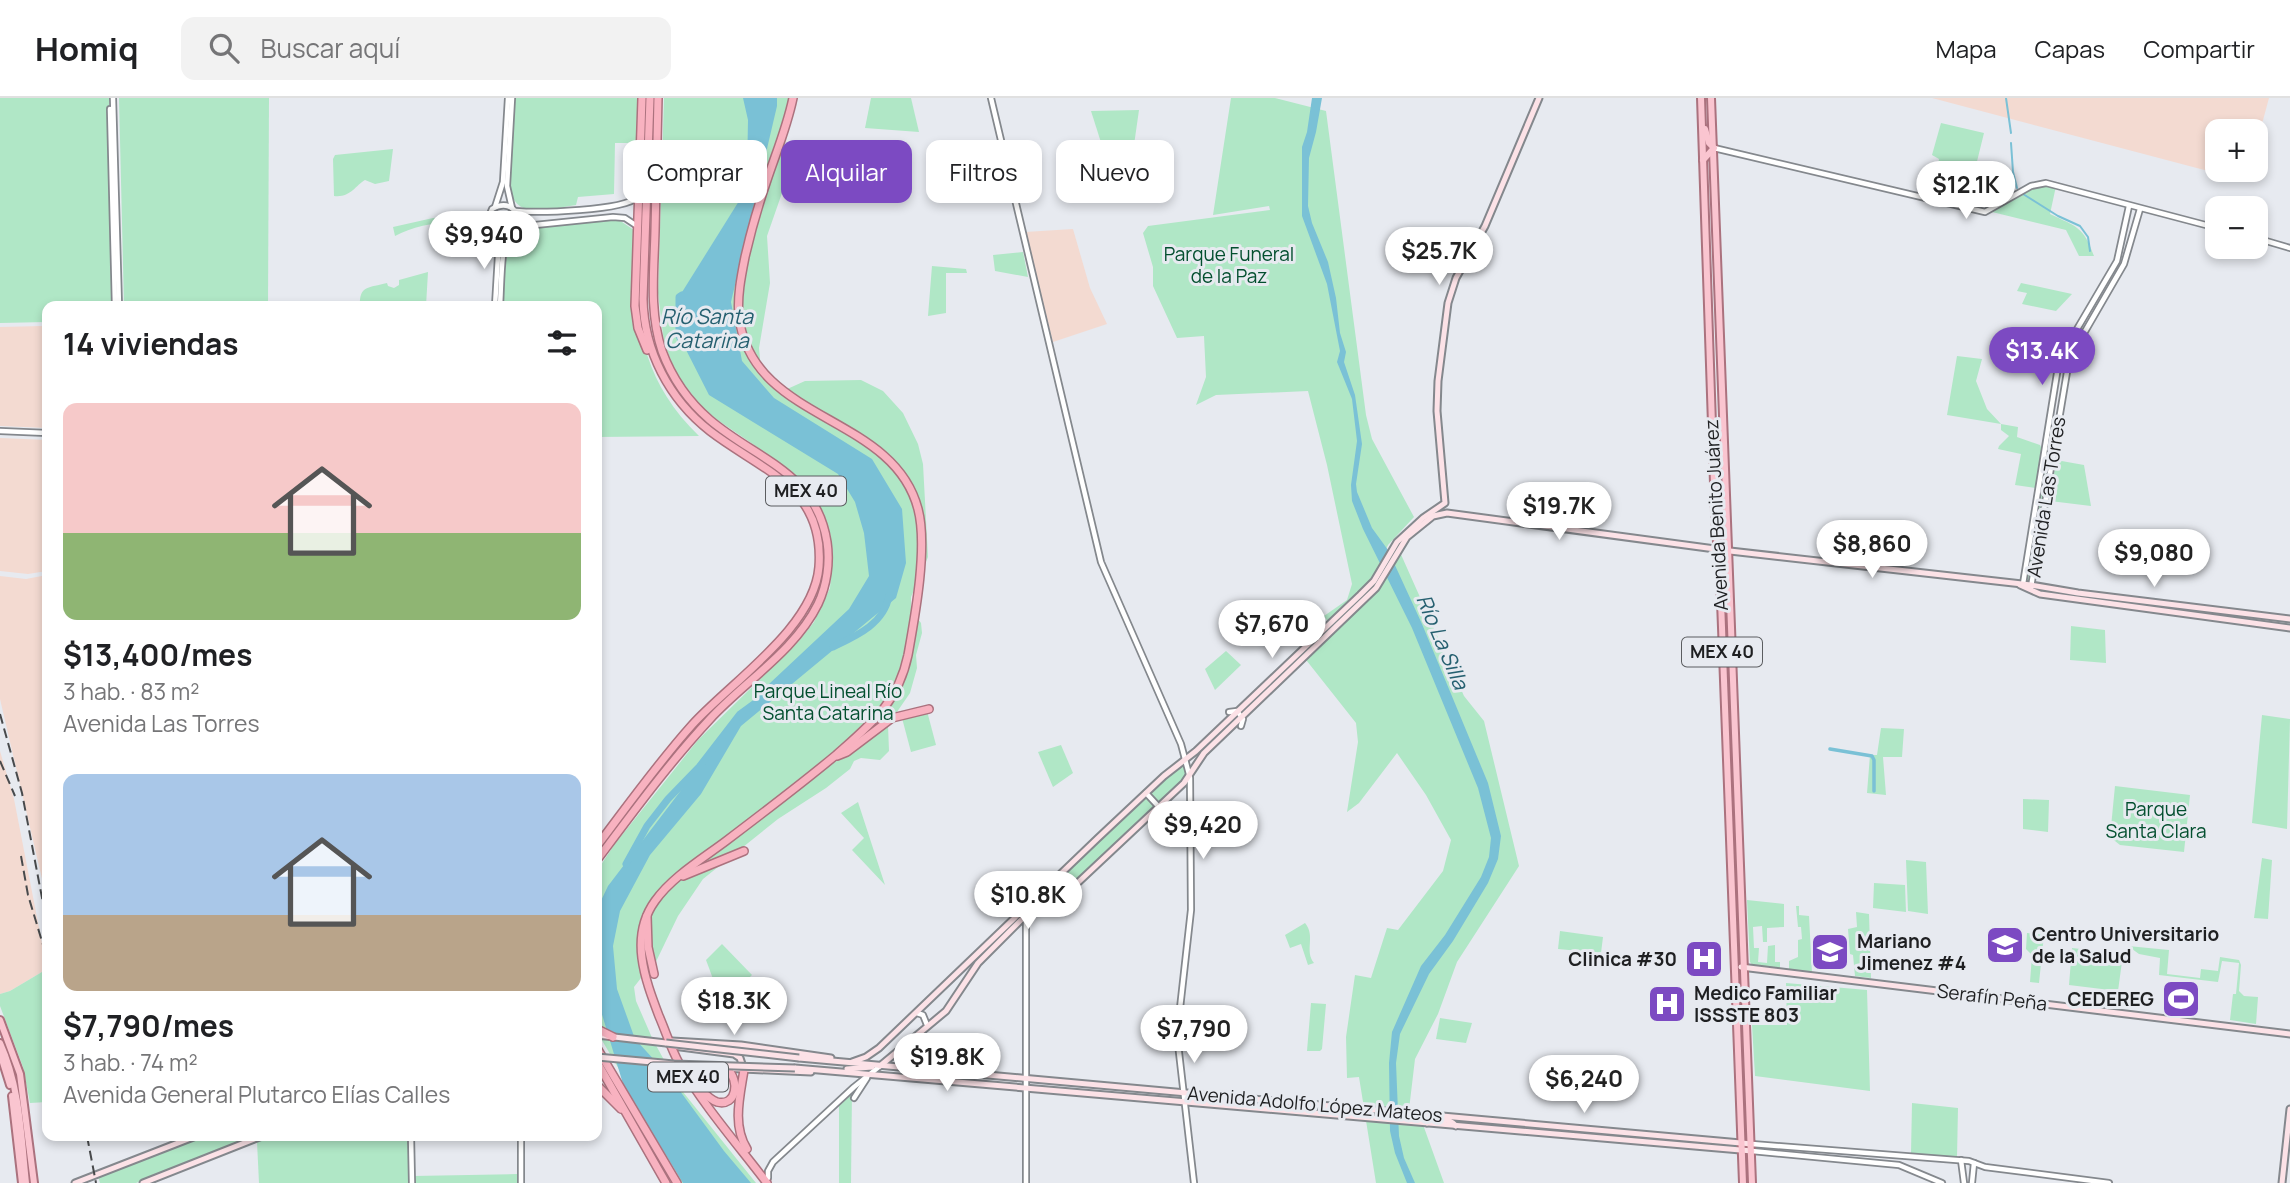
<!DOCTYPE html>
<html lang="es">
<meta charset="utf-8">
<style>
:root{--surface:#fff;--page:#f2f2f2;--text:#202124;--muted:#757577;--line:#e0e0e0;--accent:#7c4ac2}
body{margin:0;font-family:Manrope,sans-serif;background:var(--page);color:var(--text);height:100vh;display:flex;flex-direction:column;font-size:26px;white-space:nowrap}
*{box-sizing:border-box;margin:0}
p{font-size:23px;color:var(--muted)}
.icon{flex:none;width:38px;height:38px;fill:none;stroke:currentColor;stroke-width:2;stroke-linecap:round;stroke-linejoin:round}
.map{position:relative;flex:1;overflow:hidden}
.side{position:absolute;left:42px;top:203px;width:560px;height:840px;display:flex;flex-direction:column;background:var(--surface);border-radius:14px;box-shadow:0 4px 10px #0003}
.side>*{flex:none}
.hud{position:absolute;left:623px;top:42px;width:665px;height:63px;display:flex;gap:14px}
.controls{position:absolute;left:2205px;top:21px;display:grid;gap:14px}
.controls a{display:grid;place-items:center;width:63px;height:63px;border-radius:14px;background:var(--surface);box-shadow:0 4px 10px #0003;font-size:35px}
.price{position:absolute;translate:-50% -60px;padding:0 16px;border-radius:24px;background:#fff;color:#222;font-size:23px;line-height:46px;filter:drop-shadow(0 2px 4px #0008)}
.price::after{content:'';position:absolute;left:50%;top:42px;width:21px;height:16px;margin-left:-10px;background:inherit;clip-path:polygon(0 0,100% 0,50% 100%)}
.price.on{background:var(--accent);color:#fff}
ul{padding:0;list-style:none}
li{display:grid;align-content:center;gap:14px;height:371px;padding:0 21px}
li span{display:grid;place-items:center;height:217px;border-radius:14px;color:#555}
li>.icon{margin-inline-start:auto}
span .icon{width:126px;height:126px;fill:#fffc;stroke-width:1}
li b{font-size:30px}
h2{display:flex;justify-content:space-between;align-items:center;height:84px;padding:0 21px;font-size:30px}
.pill{padding:0 24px;border-radius:14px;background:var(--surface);box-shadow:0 4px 10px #0003;font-size:24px;line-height:63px}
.pill.on{background:var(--accent);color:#fff}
header{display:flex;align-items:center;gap:42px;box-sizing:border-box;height:98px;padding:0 35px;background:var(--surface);border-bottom:2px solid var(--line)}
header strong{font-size:33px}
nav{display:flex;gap:38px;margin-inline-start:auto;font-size:24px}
.search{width:490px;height:63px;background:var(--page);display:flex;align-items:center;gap:18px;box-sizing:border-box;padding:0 24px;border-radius:14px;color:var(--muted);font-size:26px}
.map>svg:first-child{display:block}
.industrial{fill:#f3dad1}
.green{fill:#b0e7c6}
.water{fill:#7ac1d6}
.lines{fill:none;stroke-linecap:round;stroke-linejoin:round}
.stream{stroke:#7ac1d6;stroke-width:2}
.canal{stroke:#7ac1d6;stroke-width:3.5}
.river{stroke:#7ac1d6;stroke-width:7}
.tertiary-casing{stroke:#84888d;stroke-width:8}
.secondary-casing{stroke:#84888d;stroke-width:9}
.primary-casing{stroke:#ab727e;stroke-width:10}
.trunk-casing{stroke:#ab727e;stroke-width:10}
.tertiary{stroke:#fff;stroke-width:4.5}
.secondary{stroke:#fce2e7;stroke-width:5}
.primary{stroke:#fac5d0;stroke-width:6}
.trunk{stroke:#f8b2c0;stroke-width:7}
.rail{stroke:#484a4c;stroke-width:2;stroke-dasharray:10 5;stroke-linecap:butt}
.secondary-bridge-casing{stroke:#84888d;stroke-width:9;stroke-linecap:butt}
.secondary-bridge{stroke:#fce2e7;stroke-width:5}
.labels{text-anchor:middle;stroke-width:6;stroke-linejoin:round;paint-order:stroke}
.shield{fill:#e7eaf0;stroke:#5b5d60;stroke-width:2}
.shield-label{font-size:18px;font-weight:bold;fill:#1f2022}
.park-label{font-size:19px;fill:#034f2f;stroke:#e7eaf0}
.street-label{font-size:19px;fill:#1f2022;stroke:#e7eaf0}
.poi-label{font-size:19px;font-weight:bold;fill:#1f2022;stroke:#e7eaf0;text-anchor:start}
.water-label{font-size:21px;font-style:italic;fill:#266070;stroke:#e7eaf0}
</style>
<header>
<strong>Homiq</strong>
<div class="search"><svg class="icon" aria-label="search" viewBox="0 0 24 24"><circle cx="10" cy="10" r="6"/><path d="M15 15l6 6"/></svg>Buscar aquí</div>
<nav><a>Mapa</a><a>Capas</a><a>Compartir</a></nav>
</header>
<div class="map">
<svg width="2290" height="1085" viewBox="0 0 2290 1085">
<rect width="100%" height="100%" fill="#e7eaf0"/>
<g class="industrial">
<polygon points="1932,0 2269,0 2256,48 2256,33 2217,33 2217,72 2249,72 2246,83"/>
<polygon points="1073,131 1090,190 1107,226 1053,244 1025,134"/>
<polygon points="43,228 47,330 0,328 0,229"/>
<polygon points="0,340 47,342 47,473 28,476 0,473"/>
<polygon points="47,477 47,802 0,601 0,478 26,481"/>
<polygon points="0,653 14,701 47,871 10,893 0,896"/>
</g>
<g class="green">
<polygon points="0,0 109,0 115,208 47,208 47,224 0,225"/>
<polygon points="119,0 269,0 268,208 124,208"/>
<path d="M514,0h129l-6,45h-22l-1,51 -36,3 -2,8c-27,4 -64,17 -66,-21z"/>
<polygon points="664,0 793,0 785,43 786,71 782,95 767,138 770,185 759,250 761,271 785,292 805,283 861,282 883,293 903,315 918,346 923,366 928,459 911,499 911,512 921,525 922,535 916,557 917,570 910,595 888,627 889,653 880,662 861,660 854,663 850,671 826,690 778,721 703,781 678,818 651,874 651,880 641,880 634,889 636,903 653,942 679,989 756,1085 682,1085 655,1032 597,934 597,773 614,747 698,642 799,543 814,524 830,490 833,454 830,435 824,416 807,389 779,364 716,321 701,308 677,277 664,245 658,195"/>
<polygon points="871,0 911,0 919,34 865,30"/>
<polygon points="1231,0 1275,0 1326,13 1366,317 1372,341 1414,419 1388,447 1379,466 1399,452 1464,598 1484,623 1519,768 1457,864 1438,916 1415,961 1408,1020 1421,1021 1444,1085 1376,1085 1359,979 1347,980 1346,939 1355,877 1371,880 1387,830 1398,832 1443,773 1451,742 1426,697 1397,655 1359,705 1347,714 1358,644 1356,625 1303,558 1328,524 1324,518 1347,502 1352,486 1327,367 1308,293 1216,297 1196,307 1206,279 1204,238 1177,240 1153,188 1153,169 1143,135 1148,128 1270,112 1269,108 1213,117"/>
<polygon points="1139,12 1131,68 1105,57 1091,13"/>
<polygon points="1941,25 1984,35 1967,104 1933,96 1939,61 1932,57"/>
<path d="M393,51l-4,32 -14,3 -10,-4c-10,6 -15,18 -31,16l-1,-37 2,-4z"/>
<path d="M2046,85l10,3 -6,28c27,13 33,12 44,42h-15l-13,-26 -74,-18c17,-10 35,-26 54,-29z"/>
<path d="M483,117l2,1v11c-25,-10 -66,-4 -90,9l-2,-9 40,-9z"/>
<path d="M611,120l11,4 15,10c-3,81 0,144 62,204l-102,1v-131h-94c1,-19 0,-42 7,-60 10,-27 75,-18 101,-28z"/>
<polygon points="1023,154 1028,179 995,173 993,157"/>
<polygon points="932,168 966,171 967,175 946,175 946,215 928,218"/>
<path d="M428,174l-2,34h-66c-1,-21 9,-18 27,-23l1,3 6,2 5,-3v-5z"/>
<polygon points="2021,185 2072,196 2056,213 2022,206 2027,195 2017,193"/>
<polygon points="1957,258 1982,261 1976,283 1987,311 2001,326 2018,329 2017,339 2040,347 2042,351 2036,390 2015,387 2021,356 1998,351 1999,348 2009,338 2001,332 2001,326 1947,317"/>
<polygon points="2051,336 2053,337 2029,487 2025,486"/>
<polygon points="2056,362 2084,367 2091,408 2050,403"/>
<polygon points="2071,528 2105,532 2106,565 2070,562"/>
<polygon points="1226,553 1241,567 1215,592 1205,571"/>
<polygon points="927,613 936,647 911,654 902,620"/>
<polygon points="2262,617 2290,621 2287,731 2252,725"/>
<polygon points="1881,630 1904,631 1902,659 1883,659 1886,697 1867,695 1870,657 1877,657"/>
<polygon points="1061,647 1073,675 1053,689 1038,654"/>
<polygon points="1186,661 1190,680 1075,788 1056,801 1057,812 1029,814 1026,810"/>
<polygon points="2115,688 2190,697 2184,754 2120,747 2110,739"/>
<polygon points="2023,701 2049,702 2048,734 2023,731"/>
<polygon points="858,704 885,787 852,752 864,740 841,715"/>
<polygon points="2262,760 2272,762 2268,821 2254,820"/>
<polygon points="1906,762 1926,764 1928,816 1908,813"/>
<polygon points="1874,785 1905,787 1906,814 1873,810"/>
<polygon points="1747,802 1784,806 1784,829 1767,830 1767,844 1763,844 1762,828 1753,829 1754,850 1759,850 1758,864 1767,865 1768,848 1775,847 1775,864 1780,864 1780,871 1753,868 1750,864"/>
<polygon points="1796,808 1799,808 1799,817 1809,818 1812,875 1789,872 1789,863 1798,859 1798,842 1802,841 1801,829 1798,829"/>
<polygon points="1856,814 1869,816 1871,880 1855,878 1853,857 1850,856 1848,831 1857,829"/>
<path d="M1305,825c11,13 -1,28 9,40l-6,2 -7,-21 -11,4 -5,-13z"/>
<polygon points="1560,833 1603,839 1601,855 1558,851"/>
<polygon points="2027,835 2044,837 2039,885 2030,884 2032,857 2026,851"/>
<polygon points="722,846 752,877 722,905 706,862"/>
<polygon points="2128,848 2169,852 2167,876 2200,880 2201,871 2218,873 2220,859 2239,862 2241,867 2239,893 2244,898 2258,899 2256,926 2230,922 2233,896 2236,896 2239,865 2222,863 2218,884 2159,877 2160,860 2139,856"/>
<polygon points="2072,850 2123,856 2118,893 2069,887"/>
<polygon points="47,871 47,1004 30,1005 23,969 0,908 0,896 10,893"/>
<polygon points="1786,885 1867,892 1870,993 1755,978 1752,927 1787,927"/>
<polygon points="1311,905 1326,906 1322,951 1320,953 1307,953"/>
<polygon points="1440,920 1472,925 1466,945 1436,941"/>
<polygon points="852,992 851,1085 839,1085 839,1005"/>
<polygon points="1912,1005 1958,1010 1957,1059 1911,1055"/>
<polygon points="203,1038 240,1038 242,1043 136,1085 100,1085 98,1078"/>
<polygon points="273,1038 408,1038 408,1085 259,1085 257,1044"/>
<polygon points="517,1076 517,1085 414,1085 413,1078"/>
</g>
<g class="water">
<polygon points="743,0 777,0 777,8 731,204 742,263 774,300 872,361 902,411 906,465 896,500 741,628 701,696 650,757 620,813 613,848 617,891 635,941 669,978 724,1053 751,1085 683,1085 624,989 597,900 597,811 608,788 711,653 769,586 849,511 869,478 864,435 855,404 838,376 709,297 679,238 679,199 739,103 747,76 748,22"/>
<polygon points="1312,0 1322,0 1316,34 1309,60 1308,108 1312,125 1328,164 1336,200 1340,235 1346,254 1344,264 1355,297 1362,346 1356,386 1357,394 1372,430 1388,452 1422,526 1488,685 1501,738 1498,761 1488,785 1453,843 1429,876 1400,936 1396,965 1399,1038 1404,1060 1415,1085 1407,1085 1395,1055 1390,1033 1389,965 1392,934 1421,868 1445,837 1481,779 1489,759 1491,740 1478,690 1412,530 1363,431 1352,403 1351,387 1357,343 1352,301 1337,264 1340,253 1327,186 1302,118 1302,49 1307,34"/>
</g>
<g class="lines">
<g class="stream">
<polyline points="2006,0 2011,35"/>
<polyline points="2011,45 2013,74 2017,90"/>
<polyline points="2023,96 2058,118 2080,128 2088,139 2090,153"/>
</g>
<polyline class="canal" points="1830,651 1872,658 1874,662 1874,693"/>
<g class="river">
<polyline points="681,242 679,238 679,199 682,197"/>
<path d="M833,549c23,-11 51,-23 56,-51"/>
<polyline points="626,766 647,728 668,701 699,669 740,616 755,605"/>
</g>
<defs>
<g id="tertiary">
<polyline points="113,0 119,208"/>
<polyline points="512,0 507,88 512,110"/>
<polyline points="991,0 1101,464 1181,646 1190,680 1191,812 1177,937 1194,1085"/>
<polyline points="110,11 115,208"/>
<polyline points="1714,50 1985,114 2031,88 2046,85 2217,130"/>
<polyline points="495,109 503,84 508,0"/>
<path d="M516,113c22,2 107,0 122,-14"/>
<polyline points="517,131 535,127 613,119 625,120 637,128"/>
<polyline points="493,136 498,158 495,208"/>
<polyline points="2256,140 2290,150"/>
<path d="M500,208c1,-17 1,-34 3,-51 3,-14 25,-33 10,-46 -7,-6 -14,-4 -21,0l-5,12 3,9 8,6 14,-3"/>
<polyline points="0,333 47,335"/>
<polyline points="2023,486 2058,269 2070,243 2117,163 2129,108"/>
<polyline points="2031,489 2068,268 2076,249 2124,166 2140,111"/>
<polyline points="1229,614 1237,613 1243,621 1241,628"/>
<polyline points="1146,695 1158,708"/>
<polyline points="917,915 923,917 927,927"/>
<polyline points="854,1000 867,980"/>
<polyline points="411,1038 412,1085"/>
<polyline points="521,1038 521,1085"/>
<polyline points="1752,1046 1969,1063 1985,1069 2109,1085"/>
<polyline points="1752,1053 1899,1067 1942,1085"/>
<polyline points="1961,1062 1964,1085"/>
<polyline points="768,1080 768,1073 773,1064 854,989 880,968"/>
<polyline points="1026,1085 1026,817"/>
<polyline points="1972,1085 1974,1065"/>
</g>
<g id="secondary">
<polyline points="2020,487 2040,496 2290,530"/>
<polyline points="1741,869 2290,936"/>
<polyline points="597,937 666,945"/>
<polyline points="672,943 741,947 831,960"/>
<polyline points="673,948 734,956 740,960 744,972"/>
<polyline points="799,960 1752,1046"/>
<polyline points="852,964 866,959 879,950 1098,740 1164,678 1196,653 1360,497 1374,483 1397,444 1423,420 1445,405 1437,313 1438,283 1448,205 1456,180 1485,128 1539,0"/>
<polyline points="880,968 946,913 978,865 1026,817 1037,808 1070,792 1184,685 1204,655 1376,490 1407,439 1433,418 1447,415 1730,453 2031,487 2078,495 2290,521"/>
<polyline points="699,969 811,974"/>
<polyline points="795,970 1752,1053"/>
<polyline points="847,971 872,969"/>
<path d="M1427,1025c10,-5 21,-6 29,3"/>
<polyline points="75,1085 196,1038"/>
<polyline points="143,1085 262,1038"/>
<polyline points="2282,1085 2290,1011"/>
</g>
<g id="primary">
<polyline points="1701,0 1715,415 1721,503 1743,1085"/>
<polyline points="1711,0 1752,1085"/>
<polyline points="1703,62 1714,50 1709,45 1705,31"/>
<polyline points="0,922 20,976 34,1085"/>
<path d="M0,945c20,44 21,93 26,140"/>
<polyline points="0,955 10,987"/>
<polyline points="12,998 22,1085"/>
</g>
<g id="trunk">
<polyline points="642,0 635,208 638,230 647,252"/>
<polyline points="837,658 847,654 892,620 929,611"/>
<path d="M597,748c31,-41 61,-83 95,-121 39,-43 122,-97 127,-158 6,-80 -57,-96 -109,-136 -41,-32 -66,-80 -67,-132l7,-201"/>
<path d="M597,762c36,-48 72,-97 113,-141 34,-37 85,-68 108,-115 9,-19 12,-42 9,-62 -11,-70 -70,-82 -117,-122 -21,-18 -38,-42 -48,-69 -13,-39 -8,-80 -7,-120 1,-45 2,-89 3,-133"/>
<polyline points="683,778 744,753"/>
<polyline points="647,818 648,849 654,876"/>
<polyline points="597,931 613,939"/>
<polyline points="597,950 677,1085"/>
<polyline points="597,964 666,1085"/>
<path d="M744,972c-4,26 -12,55 3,79"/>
<polyline points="597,987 621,1011"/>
<path d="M702,993c4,4 9,9 15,11 20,5 23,-22 10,-33"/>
<path d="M767,1085c-29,-38 -63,-77 -87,-118 -9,-16 -14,-33 -21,-49 -14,-37 -30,-79 -4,-115 17,-24 47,-42 71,-60 37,-28 74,-56 110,-86 35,-31 62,-52 72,-100 7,-39 20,-108 10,-146 -25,-96 -166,-86 -179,-192 -2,-20 2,-40 6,-60 6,-26 13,-51 22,-77 9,-27 20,-53 26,-82"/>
</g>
</defs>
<use href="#tertiary" class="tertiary-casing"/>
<use href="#secondary" class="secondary-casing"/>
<use href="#primary" class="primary-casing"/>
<use href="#trunk" class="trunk-casing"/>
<use href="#tertiary" class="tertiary"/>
<use href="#secondary" class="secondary"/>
<use href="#primary" class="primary"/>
<use href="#trunk" class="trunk"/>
<g class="rail">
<polyline points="0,616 22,695 47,826"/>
<polyline points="0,663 15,698"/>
<polyline points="21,758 28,797 47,860"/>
<polyline points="87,1038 96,1085"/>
</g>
<defs>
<g id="secondary-bridge">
<polyline points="666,945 799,960"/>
<polyline points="597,959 674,966 795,970"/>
</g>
</defs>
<use href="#secondary-bridge" class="secondary-bridge-casing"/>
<use href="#secondary-bridge" class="secondary-bridge"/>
</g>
<defs>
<symbol id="university-square" viewBox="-11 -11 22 22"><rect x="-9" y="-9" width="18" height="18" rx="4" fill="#7c4ac2" stroke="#e7eaf0"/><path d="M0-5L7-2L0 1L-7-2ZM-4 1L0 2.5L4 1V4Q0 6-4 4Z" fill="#fff"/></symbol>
<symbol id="hospital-square" viewBox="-11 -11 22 22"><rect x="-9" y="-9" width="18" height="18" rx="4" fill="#7c4ac2" stroke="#e7eaf0"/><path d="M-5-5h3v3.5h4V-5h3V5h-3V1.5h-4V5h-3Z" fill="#fff"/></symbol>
<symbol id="stadium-square" viewBox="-11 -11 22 22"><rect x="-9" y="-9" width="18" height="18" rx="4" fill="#7c4ac2" stroke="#e7eaf0"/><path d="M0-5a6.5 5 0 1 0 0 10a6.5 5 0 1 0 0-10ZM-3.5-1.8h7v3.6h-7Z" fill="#fff"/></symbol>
</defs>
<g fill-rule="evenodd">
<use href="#university-square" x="1983" y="825" width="44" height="44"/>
<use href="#university-square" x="1808" y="832" width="44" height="44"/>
<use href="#hospital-square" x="1682" y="839" width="44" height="44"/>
<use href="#stadium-square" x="2159" y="879" width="44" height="44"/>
<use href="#hospital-square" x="1645" y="884" width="44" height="44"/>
</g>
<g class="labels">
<g class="shield">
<rect x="766" y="378.5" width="80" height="29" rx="5"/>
<rect x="1682" y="539.5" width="80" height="29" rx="5"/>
<rect x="648" y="964.5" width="80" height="29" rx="5"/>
</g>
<g class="shield-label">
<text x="806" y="399">MEX 40</text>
<text x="1722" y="560">MEX 40</text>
<text x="688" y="985">MEX 40</text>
</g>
<g class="park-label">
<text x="1229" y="163">Parque Funeral<tspan x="1229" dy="22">de la Paz</tspan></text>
<text x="828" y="600">Parque Lineal Río<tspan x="828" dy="22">Santa Catarina</tspan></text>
<text x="2156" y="718">Parque<tspan x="2156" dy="22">Santa Clara</tspan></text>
</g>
<g class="street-label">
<text transform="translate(2046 399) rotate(-81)" y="7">Avenida Las Torres</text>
<text transform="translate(1716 417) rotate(-93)" y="7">Avenida Benito Juárez</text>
<text transform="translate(1992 899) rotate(7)" y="7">Serafín Peña</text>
<text transform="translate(1315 1006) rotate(5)" y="7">Avenida Adolfo López Mateos</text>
</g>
<g class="poi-label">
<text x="2032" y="843">Centro Universitario<tspan x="2032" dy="22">de la Salud</tspan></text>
<text x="1857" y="850">Mariano<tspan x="1857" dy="22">Jimenez #4</tspan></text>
<text x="1677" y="868" text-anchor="end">Clinica #30</text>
<text x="1694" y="902">Medico Familiar<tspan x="1694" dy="22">ISSSTE 803</tspan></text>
<text x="2154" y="908" text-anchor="end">CEDEREG</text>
</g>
<g class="water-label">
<text x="707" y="226">Río Santa<tspan x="707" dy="24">Catarina</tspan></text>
<text transform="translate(1442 544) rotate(67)" y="7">Río La Silla</text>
</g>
</g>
</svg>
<div class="controls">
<a>+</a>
<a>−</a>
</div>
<b class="price" style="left:1966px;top:123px">$12.1K</b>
<b class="price" style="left:484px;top:173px">$9,940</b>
<b class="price" style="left:1439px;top:189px">$25.7K</b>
<b class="price on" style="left:2042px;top:289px">$13.4K</b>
<b class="price" style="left:1559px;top:444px">$19.7K</b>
<b class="price" style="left:1872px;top:482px">$8,860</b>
<b class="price" style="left:2154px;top:491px">$9,080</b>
<b class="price" style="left:1272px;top:562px">$7,670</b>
<b class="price" style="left:1203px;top:763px">$9,420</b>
<b class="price" style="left:1028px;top:833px">$10.8K</b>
<b class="price" style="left:734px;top:939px">$18.3K</b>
<b class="price" style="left:1194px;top:967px">$7,790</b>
<b class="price" style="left:947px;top:995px">$19.8K</b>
<b class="price" style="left:1584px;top:1017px">$6,240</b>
<div class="hud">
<a class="pill">Comprar</a>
<a class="pill on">Alquilar</a>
<a class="pill">Filtros</a>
<a class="pill">Nuevo</a>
</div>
<section class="side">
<h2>14 viviendas<svg class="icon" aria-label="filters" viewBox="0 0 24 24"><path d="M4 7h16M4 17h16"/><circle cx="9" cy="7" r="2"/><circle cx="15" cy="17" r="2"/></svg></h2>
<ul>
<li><span style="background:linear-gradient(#f6c9c9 60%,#8fb573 0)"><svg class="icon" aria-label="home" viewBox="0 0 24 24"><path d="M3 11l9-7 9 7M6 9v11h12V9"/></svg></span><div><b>$13,400/mes</b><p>3 hab. · 83 m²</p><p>Avenida Las Torres</p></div></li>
<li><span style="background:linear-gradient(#a9c7e8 65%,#b9a48a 0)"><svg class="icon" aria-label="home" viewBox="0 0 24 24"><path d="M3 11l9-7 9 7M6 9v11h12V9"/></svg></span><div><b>$7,790/mes</b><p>3 hab. · 74 m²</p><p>Avenida General Plutarco Elías Calles</p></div></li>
</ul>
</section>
</div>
